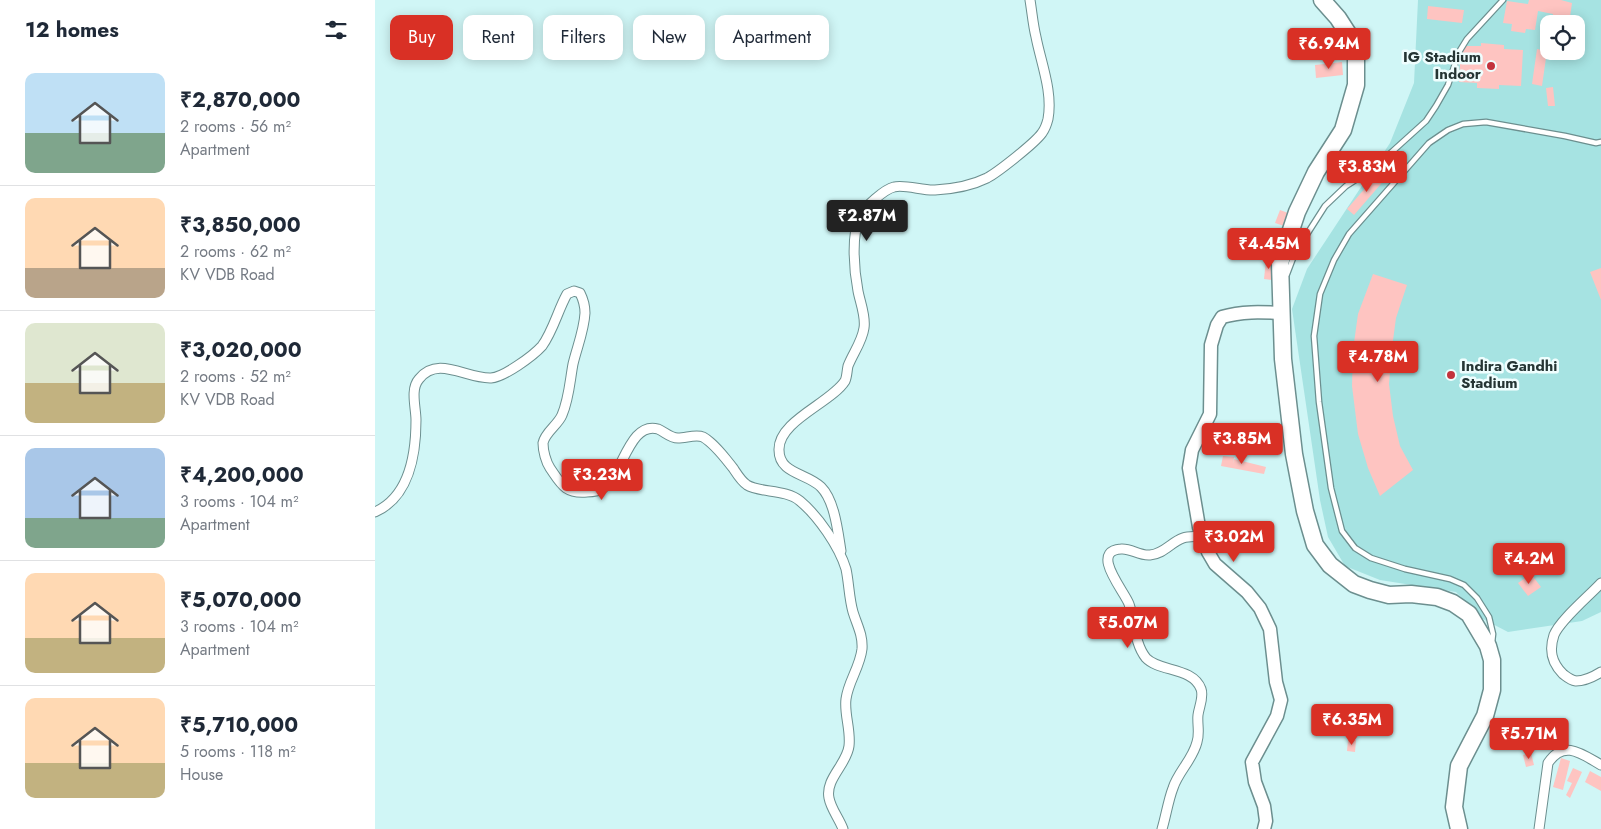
<!DOCTYPE html>
<meta charset="utf-8">
<style>
:root{--surface:#fff;--page:#f2f2f3;--text:#1f2937;--muted:#747a83;--line:#e0e1e3;--accent:#d93025}
body{margin:0;font-family:Jost,sans-serif;background:var(--page);color:var(--text);height:100vh;display:flex;flex-direction:column;font-size:19px;white-space:nowrap}
*{box-sizing:border-box;margin:0}
p{font-size:16px;color:var(--muted)}
.icon{flex:none;width:28px;height:28px;fill:none;stroke:currentColor;stroke-width:2;stroke-linecap:round;stroke-linejoin:round}
.map{position:relative;flex:1;overflow:hidden}
.side{display:flex;flex-direction:column;background:var(--surface);width:375px}
.side>*{flex:none}
.banner{position:absolute;left:15px;top:15px;width:475px;height:45px;display:flex;gap:10px}
.fabs{position:absolute;left:1165px;top:15px;display:grid;gap:10px}
.fabs a{display:grid;place-items:center;width:45px;height:45px;border-radius:10px;background:var(--surface);box-shadow:0 2px 12px #0003;font-size:25px}
.price{position:absolute;translate:-50% -42px;padding:0 11px;border-radius:5px;background:var(--accent);color:#fff;font-size:16px;line-height:32px;filter:drop-shadow(0 1px 2px #0008)}
.price::after{content:'';position:absolute;left:50%;top:30px;width:15px;height:11px;margin-left:-8px;background:inherit;clip-path:polygon(0 0,100% 0,50% 100%)}
.price.selected{background:#222;color:#fff}
ul{padding:0;list-style:none}
li{display:flex;align-items:center;gap:15px;height:125px;padding:0 25px}
li+li{border-top:1px solid var(--line)}
li span{display:grid;place-items:center;flex:none;width:140px;height:100px;border-radius:10px;color:#555}
li>.icon{margin-inline-start:auto}
span .icon{width:60px;height:60px;fill:#fffc;stroke-width:1}
li b{font-size:21px}
h2{display:flex;justify-content:space-between;align-items:center;height:60px;padding:0 25px;font-size:21px}
.chip{padding:0 18px;border-radius:10px;background:var(--surface);box-shadow:0 2px 12px #0003;font-size:18px;line-height:45px}
.chip.selected{background:var(--accent);color:#fff}
main{display:flex;flex:1;min-height:0}
.map>svg:first-child{display:block}
.green{fill:#a6e3e2;fill-rule:evenodd}
.building{fill:#fec4c1}
.lines{fill:none;stroke-linecap:round;stroke-linejoin:round}
.lane-casing{stroke:#6c8f8f;stroke-width:7}
.street-casing{stroke:#6c8f8f;stroke-width:11}
.secondary-casing{stroke:#6c8f8f;stroke-width:15}
.highway-casing{stroke:#6c8f8f;stroke-width:19}
.lane{stroke:#fff;stroke-width:4.5}
.street{stroke:#fff;stroke-width:9}
.secondary{stroke:#fff;stroke-width:12}
.highway{stroke:#fff;stroke-width:16}
.poi-dot{fill:#c3333d;stroke:#effefe;stroke-width:2}
.labels{text-anchor:middle;stroke-width:5;stroke-linejoin:round;paint-order:stroke}
.poi-label{font-size:15px;font-weight:bold;fill:#253534;stroke:#effefe;text-anchor:end}
</style>
<main>
<section class="side">
<h2>12 homes<svg class="icon" aria-label="filters" viewBox="0 0 24 24"><path d="M4 7h16M4 17h16"/><circle cx="9" cy="7" r="2"/><circle cx="15" cy="17" r="2"/></svg></h2>
<ul>
<li><span style="background:linear-gradient(#bfe0f5 60%,#7fa58c 0)"><svg class="icon" aria-label="home" viewBox="0 0 24 24"><path d="M3 11l9-7 9 7M6 9v11h12V9"/></svg></span><div><b>₹2,870,000</b><p>2 rooms · 56 m²</p><p>Apartment</p></div></li>
<li><span style="background:linear-gradient(#ffd9b3 70%,#b9a48a 0)"><svg class="icon" aria-label="home" viewBox="0 0 24 24"><path d="M3 11l9-7 9 7M6 9v11h12V9"/></svg></span><div><b>₹3,850,000</b><p>2 rooms · 62 m²</p><p>KV VDB Road</p></div></li>
<li><span style="background:linear-gradient(#dfe7d0 60%,#c2b280 0)"><svg class="icon" aria-label="home" viewBox="0 0 24 24"><path d="M3 11l9-7 9 7M6 9v11h12V9"/></svg></span><div><b>₹3,020,000</b><p>2 rooms · 52 m²</p><p>KV VDB Road</p></div></li>
<li><span style="background:linear-gradient(#a9c7e8 70%,#7fa58c 0)"><svg class="icon" aria-label="home" viewBox="0 0 24 24"><path d="M3 11l9-7 9 7M6 9v11h12V9"/></svg></span><div><b>₹4,200,000</b><p>3 rooms · 104 m²</p><p>Apartment</p></div></li>
<li><span style="background:linear-gradient(#ffd9b3 65%,#c2b280 0)"><svg class="icon" aria-label="home" viewBox="0 0 24 24"><path d="M3 11l9-7 9 7M6 9v11h12V9"/></svg></span><div><b>₹5,070,000</b><p>3 rooms · 104 m²</p><p>Apartment</p></div></li>
<li><span style="background:linear-gradient(#ffd9b3 65%,#c2b280 0)"><svg class="icon" aria-label="home" viewBox="0 0 24 24"><path d="M3 11l9-7 9 7M6 9v11h12V9"/></svg></span><div><b>₹5,710,000</b><p>5 rooms · 118 m²</p><p>House</p></div></li>
</ul>
</section>
<div class="map">
<svg width="1226" height="829" viewBox="0 0 1226 829">
<rect width="100%" height="100%" fill="#d0f6f6"/>
<path class="green" d="M1043,0h183v612l-19,9 -74,11 -27,-14 -25,-26 -76,-12 -35,-14 -17,-29 -8,-37 -28,-191 15,-40 83,-126 24,-60zM1174,24h27v27h-27z"/>
<g class="building">
<polygon points="1154,0 1186,0 1197,3 1194,24 1177,24 1178,14 1163,11 1160,30 1151,29 1150,33 1136,31 1137,24 1128,23 1132,1 1153,4"/>
<polygon points="1053,6 1089,10 1087,23 1052,19"/>
<polygon points="1106,43 1129,45 1129,49 1148,50 1146,86 1124,85 1124,89 1102,88 1102,83 1084,82 1086,46 1106,46"/>
<polygon points="1162,49 1172,51 1167,86 1157,84"/>
<polygon points="967,62 968,75 941,78 940,65"/>
<polygon points="1178,87 1180,106 1173,106 1171,88"/>
<polygon points="1005,171 1012,177 979,215 972,209"/>
<polygon points="905,210 913,213 909,226 900,223"/>
<polygon points="901,232 906,233 899,260 894,259"/>
<polygon points="891,260 899,261 897,280 889,279"/>
<polygon points="1226,268 1226,300 1215,272"/>
<polygon points="998,274 1032,285 1021,318 1017,348 1014,384 1018,416 1025,446 1038,470 1005,496 993,468 983,434 977,386 978,350 983,314"/>
<polygon points="848,456 859,457 858,464 859,459 891,467 889,474 846,466"/>
<polygon points="1156,574 1166,587 1153,596 1143,583"/>
<polygon points="973,740 981,740 980,752 972,751"/>
<polygon points="1156,753 1159,765 1151,767 1148,755"/>
<polygon points="1186,758 1195,761 1188,790 1178,787"/>
<polygon points="1198,768 1207,772 1195,798 1191,795 1197,783 1192,781"/>
<polygon points="1215,771 1226,777 1226,791 1210,782"/>
</g>
<g class="lines">
<defs>
<g id="lane">
<polyline points="912,274 920,253 950,206 971,186 999,168 1051,121 1061,106 1073,85 1084,52 1092,39 1128,0"/>
<polyline points="1117,643 1118,634 1114,617 1102,598 1089,585 1075,579 1030,569 996,558 980,548 967,531 956,488 944,402 939,336 945,294 959,260 974,234 1054,143 1073,130 1088,124 1111,122 1190,136 1221,143 1226,142"/>
</g>
<g id="street">
<path d="M0,512c34,-15 41,-58 41,-92 0,-12 -6,-31 3,-41 19,-24 47,0 72,-1 13,-1 42,-22 51,-32 11,-15 16,-36 25,-52l7,-3 6,2c3,6 5,13 5,20 -1,18 -8,34 -12,51 -3,16 -4,35 -11,51 -4,10 -17,17 -19,28 0,8 3,19 7,25 11,16 15,26 37,24 5,0 12,-1 16,-4 20,-13 26,-67 55,-59 7,3 12,9 20,9 8,0 18,-4 25,-1 12,7 22,21 30,31 4,6 8,13 14,17 13,8 39,4 53,16 18,15 39,45 46,68 3,14 3,29 7,43 4,13 10,23 9,37 -2,18 -14,33 -16,50 -2,15 5,31 3,47 -2,18 -24,33 -20,52 2,11 10,20 14,31"/>
<path d="M466,551c-3,-18 -6,-50 -20,-64 -14,-14 -42,-13 -42,-37 -1,-29 52,-47 66,-69 2,-4 2,-11 3,-15 5,-13 14,-24 16,-38 2,-12 -4,-26 -6,-37 -4,-21 -7,-56 2,-75 4,-9 25,-27 34,-29 10,-3 30,4 41,3 18,-1 36,-4 52,-12 11,-6 48,-35 55,-45 3,-4 5,-10 6,-14 5,-27 -7,-56 -12,-82 -3,-12 -4,-25 -6,-37"/>
<path d="M1226,583c-12,13 -41,37 -47,52 -5,15 -3,27 9,39 4,3 7,6 13,7 9,0 17,-4 25,-9"/>
<path d="M787,829c4,-13 6,-28 11,-41 5,-16 20,-29 24,-46 3,-9 0,-18 1,-27 1,-8 6,-18 3,-26 -8,-22 -42,-17 -55,-31 -12,-15 -11,-37 -17,-54 -4,-12 -40,-53 -8,-55 10,-1 18,7 29,6 14,-1 21,-13 33,-17 6,-2 13,-1 19,-2"/>
<path d="M1164,829l9,-66c16,-24 34,-9 53,2"/>
</g>
<path id="secondary" d="M889,829l2,-8 -2,-15 -9,-24 -3,-20 25,-46 4,-16 -5,-18 -6,-53 -10,-21 -13,-16 -32,-28 -7,-12 -9,-25 -10,-59 3,-18 18,-36 1,-69 6,-20 5,-8c20,-6 39,-5 60,-4"/>
<polyline id="highway" points="947,0 963,18 981,46 981,85 968,130 941,172 922,212 905,263 908,359 919,454 930,511 940,545 955,565 979,584 995,590 1014,595 1036,594 1062,597 1078,603 1094,614 1113,646 1117,660 1117,690 1110,716 1084,766 1079,807 1084,829"/>
</defs>
<use href="#lane" class="lane-casing"/>
<use href="#street" class="street-casing"/>
<use href="#secondary" class="secondary-casing"/>
<use href="#highway" class="highway-casing"/>
<use href="#lane" class="lane"/>
<use href="#street" class="street"/>
<use href="#secondary" class="secondary"/>
<use href="#highway" class="highway"/>
</g>
<g class="poi-dot">
<circle cx="1116" cy="66" r="5"/>
<circle cx="1076" cy="375" r="5"/>
</g>
<g class="labels">
<g class="poi-label">
<text x="1106" y="62">IG Stadium<tspan x="1106" dy="17">Indoor</tspan></text>
<text x="1086" y="371" text-anchor="start">Indira Gandhi<tspan x="1086" dy="17">Stadium</tspan></text>
</g>
</g>
</svg>
<div class="fabs">
<a><svg class="icon" aria-label="locate" viewBox="0 0 24 24"><circle cx="12" cy="12" r="6"/><path d="M12 2v4M12 18v4M2 12h4M18 12h4"/></svg></a>
</div>
<b class="price" style="left:954px;top:70px">₹6.94M</b>
<b class="price" style="left:992px;top:193px">₹3.83M</b>
<b class="price selected" style="left:492px;top:242px">₹2.87M</b>
<b class="price" style="left:894px;top:270px">₹4.45M</b>
<b class="price" style="left:1003px;top:383px">₹4.78M</b>
<b class="price" style="left:867px;top:465px">₹3.85M</b>
<b class="price" style="left:227px;top:501px">₹3.23M</b>
<b class="price" style="left:859px;top:563px">₹3.02M</b>
<b class="price" style="left:1154px;top:585px">₹4.2M</b>
<b class="price" style="left:753px;top:649px">₹5.07M</b>
<b class="price" style="left:977px;top:746px">₹6.35M</b>
<b class="price" style="left:1154px;top:760px">₹5.71M</b>
<div class="banner">
<a class="chip selected">Buy</a>
<a class="chip">Rent</a>
<a class="chip">Filters</a>
<a class="chip">New</a>
<a class="chip">Apartment</a>
</div>
</div>
</main>
